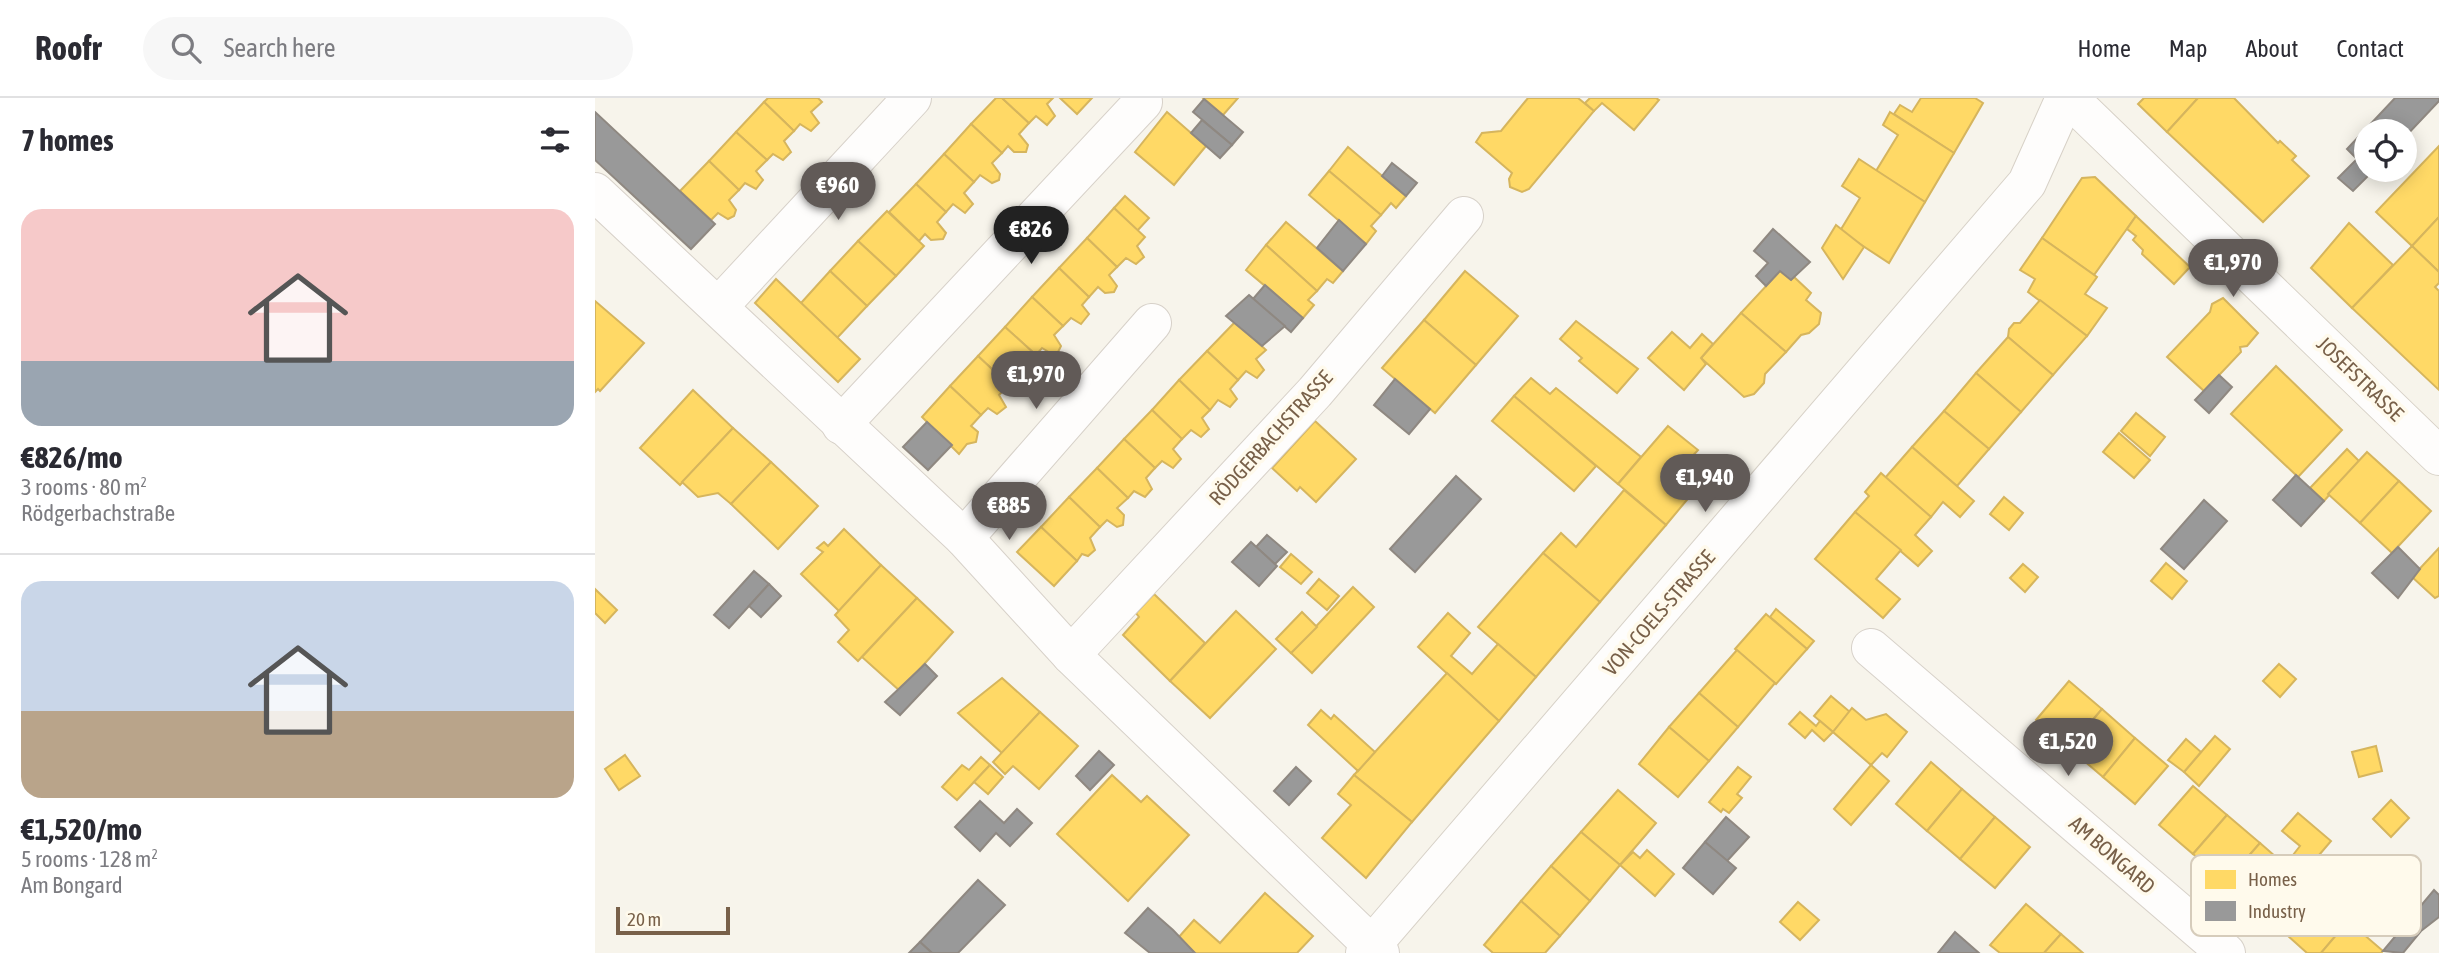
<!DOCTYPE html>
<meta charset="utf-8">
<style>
:root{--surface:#fff;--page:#f7f7f7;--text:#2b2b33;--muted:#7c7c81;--line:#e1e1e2;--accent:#615a57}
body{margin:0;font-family:"Asap Condensed",sans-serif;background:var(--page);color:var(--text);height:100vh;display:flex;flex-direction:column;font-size:26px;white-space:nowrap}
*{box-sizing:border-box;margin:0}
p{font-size:23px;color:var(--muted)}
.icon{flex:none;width:38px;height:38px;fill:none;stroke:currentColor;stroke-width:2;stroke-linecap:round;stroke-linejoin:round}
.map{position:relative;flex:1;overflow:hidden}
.panel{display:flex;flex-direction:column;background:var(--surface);width:595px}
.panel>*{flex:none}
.tools{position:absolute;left:1759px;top:21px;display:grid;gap:14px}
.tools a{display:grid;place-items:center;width:63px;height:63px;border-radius:50%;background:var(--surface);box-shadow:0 4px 18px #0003;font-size:35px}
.scale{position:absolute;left:21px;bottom:18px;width:114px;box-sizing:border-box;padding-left:7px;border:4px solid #786049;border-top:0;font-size:19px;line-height:24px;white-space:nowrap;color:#786049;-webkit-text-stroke:5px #fffaec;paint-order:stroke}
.price{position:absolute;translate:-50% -60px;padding:0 16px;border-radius:24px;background:var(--accent);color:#fff;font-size:23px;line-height:46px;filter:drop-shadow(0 2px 4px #0008)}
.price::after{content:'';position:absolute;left:50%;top:42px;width:21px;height:16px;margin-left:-10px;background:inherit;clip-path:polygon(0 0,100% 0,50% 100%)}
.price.current{background:#222;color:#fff}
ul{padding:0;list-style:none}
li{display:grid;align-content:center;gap:14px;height:371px;padding:0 21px}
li+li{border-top:2px solid var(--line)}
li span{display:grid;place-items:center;height:217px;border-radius:21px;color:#555}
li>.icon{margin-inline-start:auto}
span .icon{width:126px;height:126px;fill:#fffc;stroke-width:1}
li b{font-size:30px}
h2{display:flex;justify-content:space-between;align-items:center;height:84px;padding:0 21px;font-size:30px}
header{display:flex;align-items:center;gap:42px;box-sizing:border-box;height:98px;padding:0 35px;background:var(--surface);border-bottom:2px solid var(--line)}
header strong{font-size:33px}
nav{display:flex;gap:38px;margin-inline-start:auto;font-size:24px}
.search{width:490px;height:63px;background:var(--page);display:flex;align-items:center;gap:18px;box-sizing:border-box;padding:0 24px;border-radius:38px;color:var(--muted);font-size:26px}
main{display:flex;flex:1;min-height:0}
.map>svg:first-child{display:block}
.homes{fill:#ffd966;stroke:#d6b55d;stroke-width:2}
.industry{fill:#999;stroke:#8f8881;stroke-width:2}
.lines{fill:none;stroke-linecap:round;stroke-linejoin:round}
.street-casing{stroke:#d7d1c9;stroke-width:40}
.secondary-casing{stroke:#d7d1c7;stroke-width:40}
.street{stroke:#fefdfc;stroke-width:38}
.secondary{stroke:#fefdfc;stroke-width:38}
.labels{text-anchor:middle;stroke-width:7;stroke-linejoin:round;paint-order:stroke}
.street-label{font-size:21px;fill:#786049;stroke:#fffaec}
.key{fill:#fffaec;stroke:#d6ccbb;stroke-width:2}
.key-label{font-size:19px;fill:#786049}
</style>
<header>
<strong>Roofr</strong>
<div class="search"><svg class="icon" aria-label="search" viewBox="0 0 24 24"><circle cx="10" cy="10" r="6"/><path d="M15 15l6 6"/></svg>Search here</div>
<nav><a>Home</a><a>Map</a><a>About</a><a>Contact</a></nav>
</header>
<main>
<section class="panel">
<h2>7 homes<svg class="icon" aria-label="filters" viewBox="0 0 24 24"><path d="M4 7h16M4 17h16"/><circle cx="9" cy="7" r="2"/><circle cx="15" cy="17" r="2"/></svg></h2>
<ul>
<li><span style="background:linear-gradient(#f6c9c9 70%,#9aa5b1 0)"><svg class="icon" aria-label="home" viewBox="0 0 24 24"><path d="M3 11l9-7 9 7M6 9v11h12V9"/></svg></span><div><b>€826/mo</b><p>3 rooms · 80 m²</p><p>Rödgerbachstraße</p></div></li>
<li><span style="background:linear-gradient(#c9d6e8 60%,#b9a48a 0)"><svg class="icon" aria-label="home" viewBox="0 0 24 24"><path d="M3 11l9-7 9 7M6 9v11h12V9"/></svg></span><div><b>€1,520/mo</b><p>5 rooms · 128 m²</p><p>Am Bongard</p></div></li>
</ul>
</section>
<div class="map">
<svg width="1844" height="855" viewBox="0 0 1844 855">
<rect width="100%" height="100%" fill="#f7f4eb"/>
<g class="homes">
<polygon points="173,0 223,0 227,4 216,14 224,25 216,33 205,26 199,33 169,4"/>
<polygon points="401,0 407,0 434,25 424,36 433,47 431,54 419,54 413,48 407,55 376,26"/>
<polygon points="407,0 458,0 452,6 460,18 452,27 441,18 434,25"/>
<polygon points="465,0 497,0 482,16"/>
<polygon points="608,0 643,0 628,17"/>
<polygon points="933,0 983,0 999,13 934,91 927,94 915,89 914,81 917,75 881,44 887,35 906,33"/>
<polygon points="995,0 1061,0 1064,2 1039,32 1007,5 999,13 990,5"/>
<polygon points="1326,0 1380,0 1388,5 1359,55 1299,16 1305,7 1317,14"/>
<polygon points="1549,0 1603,0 1572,34 1543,6"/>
<polygon points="1603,0 1639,0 1683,45 1685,43 1701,58 1697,62 1714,78 1668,124 1572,34"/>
<polygon points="169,4 199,33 189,43 196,54 188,62 178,56 172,62 141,34"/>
<polygon points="572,14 611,48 579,87 540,54"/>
<polygon points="1295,14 1359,55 1330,104 1281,73 1303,37 1288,27"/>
<polygon points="376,26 407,55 397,65 405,76 404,82 397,85 385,77 379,84 349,56"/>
<polygon points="141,34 172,62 161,73 168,82 161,91 150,85 144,92 114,63"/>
<polygon points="1844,48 1844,119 1817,148 1781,114"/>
<polygon points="753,49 811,98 801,110 796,105 786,117 734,73"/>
<polygon points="349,56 379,84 369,95 378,106 370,115 358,106 351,114 321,86"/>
<polygon points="1264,61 1330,104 1294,165 1245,133 1265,100 1247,88"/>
<polygon points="114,63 144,92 134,102 141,112 139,118 133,121 123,115 116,122 85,93"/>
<polygon points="734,73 786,117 776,128 781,133 771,146 714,97"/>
<polygon points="1500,79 1541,118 1499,177 1447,140 1487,80"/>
<polygon points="321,86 351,114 342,124 351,135 348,141 336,142 330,136 324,143 294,114"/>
<polygon points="530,98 554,120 542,133 519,110"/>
<polygon points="519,110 550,139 542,148 549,159 541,166 531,160 522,169 492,140"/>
<polygon points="292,113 329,148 301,178 263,143"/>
<polygon points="1541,118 1595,169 1579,186 1547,156 1548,152 1538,142 1541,138 1532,131"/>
<polygon points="1844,119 1844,174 1817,148"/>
<polygon points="691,124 748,173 738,185 732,181 722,193 671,147"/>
<polygon points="1754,125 1798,167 1757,210 1716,170"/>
<polygon points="1241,127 1269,149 1248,181 1227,150"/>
<polygon points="492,140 522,169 514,177 522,188 519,194 510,195 503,189 494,199 464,170"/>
<polygon points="1447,140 1502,179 1490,196 1512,210 1492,238 1433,194 1440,181 1425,172"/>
<polygon points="263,143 301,178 272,208 235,173"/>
<polygon points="671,147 722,193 713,202 719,207 708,220 651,172"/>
<polygon points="1817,148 1844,174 1844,185 1840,189 1844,193 1844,292 1757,210"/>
<polygon points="464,170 494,199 487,207 494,216 486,226 476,220 468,228 437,199"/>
<polygon points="235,173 272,208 242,240 206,205"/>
<polygon points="870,173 923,218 881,267 829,222"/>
<polygon points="1185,173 1196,182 1199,179 1216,195 1211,202 1226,215 1224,226 1214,235 1206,237 1191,254 1146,215"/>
<polygon points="181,181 265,261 243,284 160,205"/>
<polygon points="437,199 468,228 459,237 466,248 463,254 457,256 447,250 441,257 410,229"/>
<polygon points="1628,200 1663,235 1652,248 1645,249 1646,254 1609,293 1572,259 1615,214 1617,206"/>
<polygon points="1445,202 1492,238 1458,277 1413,239 1414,231 1419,225 1425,225"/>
<polygon points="0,203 49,245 5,293 3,291 0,294"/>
<polygon points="1146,215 1191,254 1170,276 1169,285 1159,296 1149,299 1106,260"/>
<polygon points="829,222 881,267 840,315 787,270"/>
<polygon points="981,223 1043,271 1022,295 984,263 987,260 965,241"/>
<polygon points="640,224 671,252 661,261 669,272 662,280 651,273 643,282 612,253"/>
<polygon points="410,229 441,257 432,267 438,278 431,286 420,280 414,287 383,258"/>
<polygon points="1077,234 1095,250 1107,236 1118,246 1106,260 1111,266 1089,292 1053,260"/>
<polygon points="1413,239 1458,277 1426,314 1381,275"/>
<polygon points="612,253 643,282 635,291 642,301 635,309 623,302 615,312 584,282"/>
<polygon points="383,258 414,287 404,297 411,309 402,316 393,310 386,317 355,288"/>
<polygon points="1681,268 1747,332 1703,379 1636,316"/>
<polygon points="1381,275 1426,314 1394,351 1349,313"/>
<polygon points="936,280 955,296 961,290 1046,359 1023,386 919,298"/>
<polygon points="584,282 615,312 607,320 614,331 606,339 596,332 587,341 557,312"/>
<polygon points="355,288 386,317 376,328 383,334 381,344 372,346 364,356 327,319"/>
<polygon points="98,292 138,330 85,387 45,350"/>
<polygon points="919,298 1001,368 979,393 897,323"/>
<polygon points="557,312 587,341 578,351 586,361 578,370 567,363 560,370 529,341"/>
<polygon points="1349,313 1394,351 1362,388 1317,349"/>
<polygon points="1541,315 1570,339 1555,358 1526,333"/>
<polygon points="720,323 761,361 721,404 705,389 702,393 677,370"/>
<polygon points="1073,328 1103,352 1093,363 1111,379 1071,427 1023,386"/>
<polygon points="138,330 176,364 136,406 123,395 103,399 87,384"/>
<polygon points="1524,335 1555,362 1539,380 1508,354"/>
<polygon points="529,341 560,370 551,380 557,391 550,399 539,393 533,400 502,370"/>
<polygon points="1317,349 1379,403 1365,419 1348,404 1336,419 1290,380"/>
<polygon points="1752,351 1764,363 1729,403 1715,390"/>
<polygon points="1772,354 1804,383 1765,425 1733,396"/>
<polygon points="176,364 223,408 183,451 136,406"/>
<polygon points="502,370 533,400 522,410 529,417 528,427 522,429 512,422 505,429 474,399"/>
<polygon points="1286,375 1336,419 1320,437 1337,453 1323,468 1260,414 1274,398 1270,394"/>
<polygon points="1804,383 1836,413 1797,455 1765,425"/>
<polygon points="1029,392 1071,427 1005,504 948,455 966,435 981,449"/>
<polygon points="474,399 505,429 495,440 500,452 493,458 487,456 482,463 446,429"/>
<polygon points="1409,399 1428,415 1414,432 1395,416"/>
<polygon points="1260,414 1306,452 1281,481 1305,501 1288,520 1220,461"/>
<polygon points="446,429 482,463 459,488 422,454"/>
<polygon points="249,431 286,467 244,513 206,476 228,454 222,450 229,444 233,448"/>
<polygon points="1844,450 1844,498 1840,500 1817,479"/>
<polygon points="948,455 1005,504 941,579 883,529"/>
<polygon points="696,456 717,474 706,486 685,469"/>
<polygon points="1571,465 1592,483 1577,501 1556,483"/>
<polygon points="1428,466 1443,479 1430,494 1415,480"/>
<polygon points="286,467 322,500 263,563 243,544 254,532 240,517"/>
<polygon points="724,481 744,498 732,512 712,495"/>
<polygon points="758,489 779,509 717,575 696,555"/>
<polygon points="0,491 22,512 10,525 0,515"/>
<polygon points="559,496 610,545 575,583 528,537 544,519 541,515"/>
<polygon points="322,500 358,534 305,593 267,559"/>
<polygon points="1181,511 1219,543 1212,551 1175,519"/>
<polygon points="641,513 681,551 615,620 575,583"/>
<polygon points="707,514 722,529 696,555 681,541"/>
<polygon points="853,515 875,535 856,558 877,576 903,546 941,579 904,623 823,549"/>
<polygon points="1171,516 1212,551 1181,586 1140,551"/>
<polygon points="1142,552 1180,585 1143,629 1104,595"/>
<polygon points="1684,566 1701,581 1685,599 1668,583"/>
<polygon points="852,575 904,623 817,724 759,677"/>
<polygon points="407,580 445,614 407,655 363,615"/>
<polygon points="1474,583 1507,611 1474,650 1441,622"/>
<polygon points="1104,595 1143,629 1114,663 1074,629"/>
<polygon points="1236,598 1255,614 1238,634 1219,618"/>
<polygon points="1257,610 1271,622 1291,616 1312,634 1292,659 1287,655 1276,667 1238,634"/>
<polygon points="1507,611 1540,640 1508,679 1474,650"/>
<polygon points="726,612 736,621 739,617 780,654 763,673 713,627"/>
<polygon points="445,614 483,648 444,691 418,668 410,676 398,664"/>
<polygon points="1205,614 1221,628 1225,623 1238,634 1229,643 1217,632 1210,640 1194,626"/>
<polygon points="1074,629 1114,663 1083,699 1044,666"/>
<polygon points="1620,638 1635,651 1604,688 1589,674"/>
<polygon points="1540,640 1573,668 1540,706 1508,679"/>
<polygon points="1591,641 1606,654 1589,674 1573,662"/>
<polygon points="1781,648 1787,673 1764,679 1757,654"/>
<polygon points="30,657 45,678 24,692 10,671"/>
<polygon points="386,659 395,667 362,702 347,689 367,667 374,672"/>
<polygon points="1336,664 1367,691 1332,733 1301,706"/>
<polygon points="395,667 408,679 393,696 379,684"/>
<polygon points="1276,667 1294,683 1256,727 1239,711"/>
<polygon points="1143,669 1156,679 1142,696 1147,700 1134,715 1128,711 1126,714 1114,704"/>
<polygon points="517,677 546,704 552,698 594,737 533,803 462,736"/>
<polygon points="759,677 817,724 771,780 727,740 756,707 743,696"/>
<polygon points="1598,688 1632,717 1598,756 1564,727"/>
<polygon points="1367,691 1400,719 1365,761 1332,733"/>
<polygon points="1023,692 1061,725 1025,767 986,734"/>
<polygon points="1796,702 1814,720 1796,739 1778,721"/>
<polygon points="1703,715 1736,743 1713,770 1698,757 1705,748 1687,733"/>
<polygon points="1632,717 1665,745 1631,784 1598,756"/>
<polygon points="1400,719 1435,749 1400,790 1365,761"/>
<polygon points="986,734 1025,767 995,803 956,768"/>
<polygon points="1665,745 1697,773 1664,812 1631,784"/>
<polygon points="1052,752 1079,776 1060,798 1025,767 1038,754 1045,760"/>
<polygon points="956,768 995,803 965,838 926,803"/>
<polygon points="1723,783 1760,815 1726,855 1712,855 1683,829"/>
<polygon points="670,795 718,838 702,855 600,855 583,840 599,822 625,845"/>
<polygon points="926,803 965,838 950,855 898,855 889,847"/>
<polygon points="1203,804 1224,822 1205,842 1185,824"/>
<polygon points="1431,806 1466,836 1449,855 1405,855 1395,847"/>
<polygon points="1760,815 1774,827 1767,835 1788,853 1786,855 1726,855"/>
<polygon points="1466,836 1488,855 1449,855"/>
</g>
<g class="industry">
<polygon points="1800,0 1844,0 1844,3 1810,39 1810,33 1771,33 1771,72 1779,72 1758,93 1743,80 1762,61 1752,51"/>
<polygon points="609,1 648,34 637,47 598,14"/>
<polygon points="0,14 120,126 96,151 0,62"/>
<polygon points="607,22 637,47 625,60 596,35"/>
<polygon points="797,65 822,85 811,98 787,78"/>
<polygon points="744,122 771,146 748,173 722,150"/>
<polygon points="1178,131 1215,164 1196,182 1185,173 1171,188 1161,178 1173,165 1159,153"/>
<polygon points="670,187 708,220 696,234 658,201"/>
<polygon points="654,197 690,228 667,248 631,218"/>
<polygon points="1624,277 1637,289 1614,315 1600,302"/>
<polygon points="800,281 835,311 814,336 779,307"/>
<polygon points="332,324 357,347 333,372 308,349"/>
<polygon points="1701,377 1729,403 1706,428 1678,402"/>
<polygon points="861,378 886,401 820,474 795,451"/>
<polygon points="1609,402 1632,423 1589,471 1566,451"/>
<polygon points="672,437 692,454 680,466 661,449"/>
<polygon points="656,444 682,468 664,488 637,464"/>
<polygon points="1803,449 1825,471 1803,500 1777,475"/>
<polygon points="159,473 174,486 134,530 119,517"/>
<polygon points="174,486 186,498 166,519 154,508"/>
<polygon points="330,566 342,578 305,617 290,604"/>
<polygon points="504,653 519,667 495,692 481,678"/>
<polygon points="701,669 716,683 694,707 679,693"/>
<polygon points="385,703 409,725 422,711 437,725 415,748 401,735 385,753 360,729"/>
<polygon points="1131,719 1154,739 1132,763 1110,744"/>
<polygon points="1110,744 1141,770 1118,796 1088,770"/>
<polygon points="383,782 410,807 363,855 337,855 325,844"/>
<polygon points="1839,792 1844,797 1844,819 1826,833 1808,855 1788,853"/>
<polygon points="553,810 578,832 600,855 555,855 530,835"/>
<polygon points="1360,834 1384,855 1343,855"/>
<polygon points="325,844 337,855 314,855"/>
</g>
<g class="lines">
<defs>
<g id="street">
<polyline points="0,94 369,440 476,557 785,855"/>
<polyline points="124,208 317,0"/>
<polyline points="246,327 548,4 545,0"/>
<polyline points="369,440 557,225"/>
<polyline points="1276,550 1631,855"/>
<polyline points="476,557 720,294 869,118"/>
</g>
<g id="secondary">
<polyline points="1474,0 1844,358"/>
<polyline points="770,855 1432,85 1470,0"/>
</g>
</defs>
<use href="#street" class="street-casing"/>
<use href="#secondary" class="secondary-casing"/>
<use href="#street" class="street"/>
<use href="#secondary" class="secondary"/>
</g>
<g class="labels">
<g class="street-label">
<text transform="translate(1765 281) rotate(44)" y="7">JOSEFSTRASSE</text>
<text transform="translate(676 340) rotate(-48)" y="7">RÖDGERBACHSTRASSE</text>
<text transform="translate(1064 515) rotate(-49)" y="7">VON-COELS-STRASSE</text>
<text transform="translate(1517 757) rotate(41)" y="7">AM BONGARD</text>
</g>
</g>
<rect x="1596" y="757" width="230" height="81" rx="10" class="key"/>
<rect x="1610" y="772" width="31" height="19" fill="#ffd966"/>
<rect x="1610" y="803" width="31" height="20" fill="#999"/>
<g class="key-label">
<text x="1653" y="788">Homes</text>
<text x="1653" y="820">Industry</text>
</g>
</svg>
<div class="tools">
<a><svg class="icon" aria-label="locate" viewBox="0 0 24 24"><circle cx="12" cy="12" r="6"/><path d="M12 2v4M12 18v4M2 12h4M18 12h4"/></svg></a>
</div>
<div class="scale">20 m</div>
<b class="price" style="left:243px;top:124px">€960</b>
<b class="price current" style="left:436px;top:168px">€826</b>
<b class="price" style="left:1638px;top:201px">€1,970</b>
<b class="price" style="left:441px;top:313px">€1,970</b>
<b class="price" style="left:1110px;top:416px">€1,940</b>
<b class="price" style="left:414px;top:444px">€885</b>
<b class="price" style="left:1473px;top:680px">€1,520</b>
</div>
</main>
